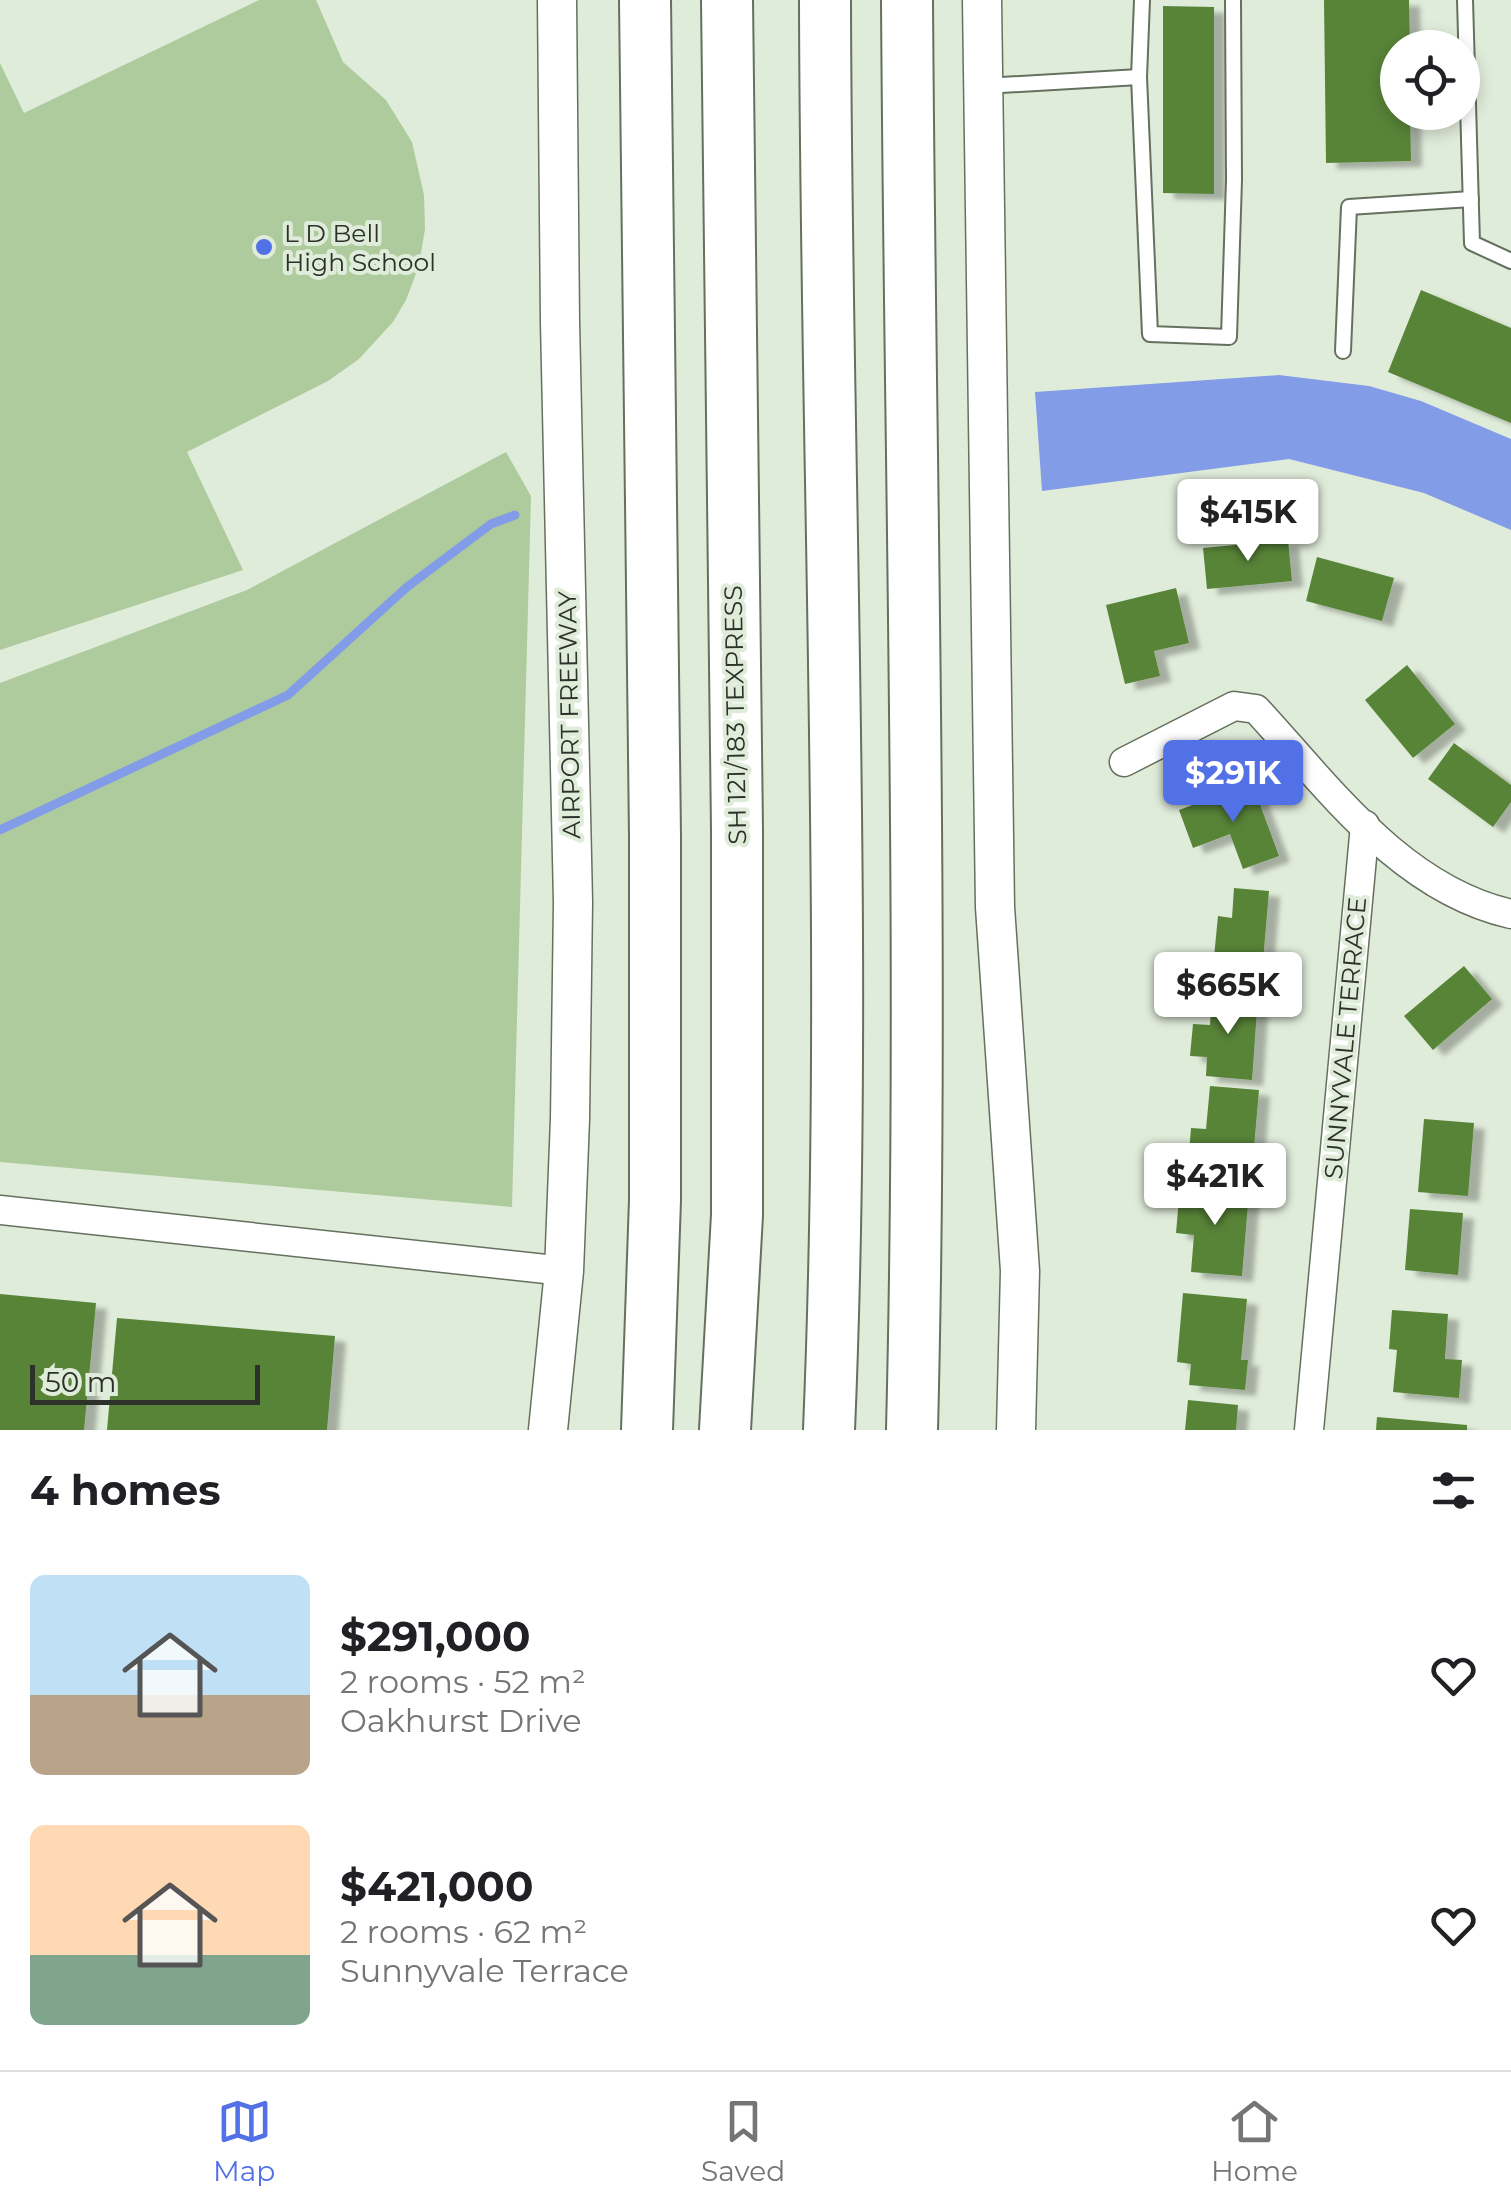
<!DOCTYPE html>
<meta charset="utf-8">
<style>
:root{--surface:#fff;--page:#f6f6f6;--text:#202124;--muted:#757577;--line:#e0e0e0;--accent:#5371e6}
body{margin:0;font-family:Montserrat,sans-serif;background:var(--page);color:var(--text);height:100vh;display:flex;flex-direction:column;font-size:38px;white-space:nowrap}
*{box-sizing:border-box;margin:0}
p{font-size:32px;color:var(--muted)}
.icon{flex:none;width:55px;height:55px;fill:none;stroke:currentColor;stroke-width:2;stroke-linecap:round;stroke-linejoin:round}
.map{position:relative;height:1430px;overflow:hidden}
.sheet{display:flex;flex-direction:column;background:var(--surface);flex:1}
.sheet>*{flex:none}
.controls{position:absolute;left:1380px;top:30px;display:grid;gap:20px}
.controls a{display:grid;place-items:center;width:100px;height:100px;border-radius:50%;background:var(--surface);box-shadow:0 5px 15px #0003;font-size:50px}
.scale{position:absolute;left:30px;bottom:25px;width:230px;box-sizing:border-box;padding-left:10px;border:5px solid #2c312a;border-top:0;font-size:28px;line-height:35px;white-space:nowrap;color:#2c312a;-webkit-text-stroke:8px #e0ecda;paint-order:stroke}
.price{position:absolute;translate:-50% -85px;padding:0 22px;border-radius:10px;background:#fff;color:#222;font-size:32px;line-height:65px;filter:drop-shadow(0 2px 5px #0008)}
.price::after{content:'';position:absolute;left:50%;top:60px;width:30px;height:22px;margin-left:-15px;background:inherit;clip-path:polygon(0 0,100% 0,50% 100%)}
.price.on{background:var(--accent);color:#fff}
ul{padding:0;list-style:none}
li{display:flex;align-items:center;gap:30px;height:250px;padding:0 30px}
li span{display:grid;place-items:center;flex:none;width:280px;height:200px;border-radius:15px;color:#555}
li>.icon{margin-inline-start:auto}
span .icon{width:120px;height:120px;fill:#fffc;stroke-width:1}
li b{font-size:42px}
h2{display:flex;justify-content:space-between;align-items:center;height:120px;padding:0 30px;font-size:42px}
.tab-bar{display:flex;justify-content:space-around;align-items:center;height:140px;border-top:2px solid var(--line);background:var(--surface);font-size:28px;color:var(--muted)}
.tab-bar a{display:grid;justify-items:center;gap:5px}
.tab-bar .on{color:var(--accent)}
.map>svg:first-child{display:block}
.green{fill:#aecb9d}
.water{fill:#839ce7}
.lines{fill:none;stroke-linecap:round;stroke-linejoin:round}
.stream{stroke:#839ce7;stroke-width:9}
.building{fill:#588439;filter:url(#shadow)}
.lane-casing{stroke:#65705f;stroke-width:18}
.street-casing{stroke:#65705f;stroke-width:31}
.secondary-casing{stroke:#65705f;stroke-width:41}
.highway-casing{stroke:#65705f;stroke-width:54}
.lane{stroke:#fff;stroke-width:14}
.street{stroke:#fff;stroke-width:28}
.secondary{stroke:#fff;stroke-width:38}
.highway{stroke:#fff;stroke-width:50}
.poi-dot{fill:#5371e6;stroke:#e0ecda;stroke-width:4}
.labels{text-anchor:middle;stroke-width:8;stroke-linejoin:round;paint-order:stroke}
.poi-label{font-size:25px;fill:#2c312a;stroke:#e0ecda;text-anchor:start}
.street-label{font-size:25px;fill:#2c312a;stroke:#e0ecda}
</style>
<div class="map">
<svg width="1511" height="1430" viewBox="0 0 1511 1430">
<defs>
<filter id="shadow"><feDropShadow dx="11" dy="6" stdDeviation="2.5" flood-color="#0004"/></filter>
</defs>
<rect width="100%" height="100%" fill="#e0ecda"/>
<g class="green">
<polygon points="259,0 316,0 343,62 386,100 412,142 424,195 425,229 419,266 406,300 393,322 359,359 328,381 187,452 243,570 0,650 0,63 24,113"/>
<polygon points="506,452 531,496 512,1207 0,1162 0,683 247,590"/>
</g>
<polygon class="water" points="1279,375 1369,386 1421,401 1511,439 1511,530 1424,493 1289,459 1042,491 1035,392"/>
<g class="lines">
<polyline class="stream" points="0,830 288,695 407,587 491,524 515,515"/>
</g>
<g class="building">
<polygon points="1324,0 1409,0 1410,48 1398,48 1398,112 1410,112 1411,161 1326,163"/>
<polygon points="1163,6 1214,7 1214,194 1163,193"/>
<polygon points="1421,290 1511,328 1511,423 1388,372"/>
<polygon points="1288,540 1292,581 1207,589 1203,548"/>
<polygon points="1317,557 1394,578 1382,621 1306,601"/>
<polygon points="1176,588 1189,643 1154,651 1160,676 1125,684 1106,605"/>
<polygon points="1407,665 1455,724 1413,758 1365,700"/>
<polygon points="1454,743 1511,785 1511,802 1493,827 1428,779"/>
<polygon points="1252,783 1279,856 1243,869 1230,834 1193,848 1179,810"/>
<polygon points="1234,888 1269,891 1263,961 1214,957 1218,916 1232,918"/>
<polygon points="1464,966 1492,999 1433,1050 1404,1016"/>
<polygon points="1212,993 1258,996 1252,1080 1206,1076 1207,1057 1190,1056 1193,1024 1210,1025"/>
<polygon points="1210,1086 1259,1090 1251,1182 1205,1178 1207,1154 1189,1153 1191,1128 1206,1129"/>
<polygon points="1424,1119 1474,1123 1468,1196 1418,1192"/>
<polygon points="1180,1186 1249,1192 1242,1276 1191,1272 1194,1235 1176,1233"/>
<polygon points="1410,1209 1463,1213 1458,1275 1405,1270"/>
<polygon points="1183,1293 1247,1299 1241,1360 1248,1360 1245,1390 1189,1385 1191,1364 1177,1362"/>
<polygon points="0,1294 96,1303 84,1430 0,1430"/>
<polygon points="1392,1310 1448,1314 1445,1359 1462,1360 1459,1398 1393,1392 1397,1350 1389,1349"/>
<polygon points="117,1318 335,1336 327,1430 107,1430"/>
<polygon points="1188,1400 1238,1405 1236,1430 1185,1430"/>
<polygon points="1377,1417 1467,1425 1467,1430 1376,1430"/>
</g>
<g class="lines">
<defs>
<g id="lane">
<polyline points="1142,0 1139,77 1150,334 1229,337 1234,180 1233,0"/>
<polyline points="1465,0 1472,243 1511,261"/>
<polyline points="984,86 1139,77"/>
<polyline points="1343,351 1349,207 1471,199"/>
</g>
<g id="street">
<path d="M1124,762l110,-56 22,3c73,79 145,180 255,205"/>
<polyline points="0,1210 564,1271"/>
<polyline points="1309,1430 1365,825"/>
</g>
<g id="secondary">
<polyline points="982,0 995,907 1020,1271 1016,1430"/>
<polyline points="548,1430 564,1271 570,1119 573,902 560,322 557,0"/>
</g>
<g id="highway">
<polyline points="645,0 655,837 655,1200 647,1430"/>
<path d="M825,0c1,476 24,954 4,1430"/>
<path d="M907,0c3,477 17,953 5,1430"/>
<polyline points="725,1430 737,1215 737,831 727,0"/>
</g>
</defs>
<use href="#lane" class="lane-casing"/>
<use href="#street" class="street-casing"/>
<use href="#secondary" class="secondary-casing"/>
<use href="#highway" class="highway-casing"/>
<use href="#lane" class="lane"/>
<use href="#street" class="street"/>
<use href="#secondary" class="secondary"/>
<use href="#highway" class="highway"/>
</g>
<circle class="poi-dot" cx="264" cy="247" r="10"/>
<g class="labels">
<g class="poi-label">
<text x="284" y="242">L D Bell<tspan x="284" dy="29">High School</tspan></text>
</g>
<g class="street-label">
<text transform="translate(569 715) rotate(-91)" y="9">AIRPORT FREEWAY</text>
<text transform="translate(735 715) rotate(-91)" y="9">SH 121/183 TEXPRESS</text>
<text transform="translate(1345 1038) rotate(-85)" y="9">SUNNYVALE TERRACE</text>
</g>
</g>
</svg>
<div class="controls">
<a><svg class="icon" aria-label="locate" viewBox="0 0 24 24"><circle cx="12" cy="12" r="6"/><path d="M12 2v4M12 18v4M2 12h4M18 12h4"/></svg></a>
</div>
<div class="scale">50 m</div>
<b class="price" style="left:1248px;top:564px">$415K</b>
<b class="price on" style="left:1233px;top:825px">$291K</b>
<b class="price" style="left:1228px;top:1037px">$665K</b>
<b class="price" style="left:1215px;top:1228px">$421K</b>
</div>
<section class="sheet">
<h2>4 homes<svg class="icon" aria-label="filters" viewBox="0 0 24 24"><path d="M4 7h16M4 17h16"/><circle cx="9" cy="7" r="2"/><circle cx="15" cy="17" r="2"/></svg></h2>
<ul>
<li><span style="background:linear-gradient(#bfe0f5 60%,#b9a48a 0)"><svg class="icon" aria-label="home" viewBox="0 0 24 24"><path d="M3 11l9-7 9 7M6 9v11h12V9"/></svg></span><div><b>$291,000</b><p>2 rooms · 52 m²</p><p>Oakhurst Drive</p></div><svg class="icon" aria-label="heart" viewBox="0 0 24 24"><path d="M12 20l-8-8c-3-5 5-10 8-4 3-6 11-1 8 4z"/></svg></li>
<li><span style="background:linear-gradient(#ffd9b3 65%,#7fa58c 0)"><svg class="icon" aria-label="home" viewBox="0 0 24 24"><path d="M3 11l9-7 9 7M6 9v11h12V9"/></svg></span><div><b>$421,000</b><p>2 rooms · 62 m²</p><p>Sunnyvale Terrace</p></div><svg class="icon" aria-label="heart" viewBox="0 0 24 24"><path d="M12 20l-8-8c-3-5 5-10 8-4 3-6 11-1 8 4z"/></svg></li>
</ul>
</section>
<nav class="tab-bar">
<a class="on"><svg class="icon" aria-label="map" viewBox="0 0 24 24"><path d="M3 6l6-2 6 2 6-2v14l-6 2-6-2-6 2zM9 4v14M15 6v14"/></svg>Map</a>
<a><svg class="icon" aria-label="saved" viewBox="0 0 24 24"><path d="M7 4h10v16l-5-4-5 4z"/></svg>Saved</a>
<a><svg class="icon" aria-label="home" viewBox="0 0 24 24"><path d="M3 11l9-7 9 7M6 9v11h12V9"/></svg>Home</a>
</nav>
